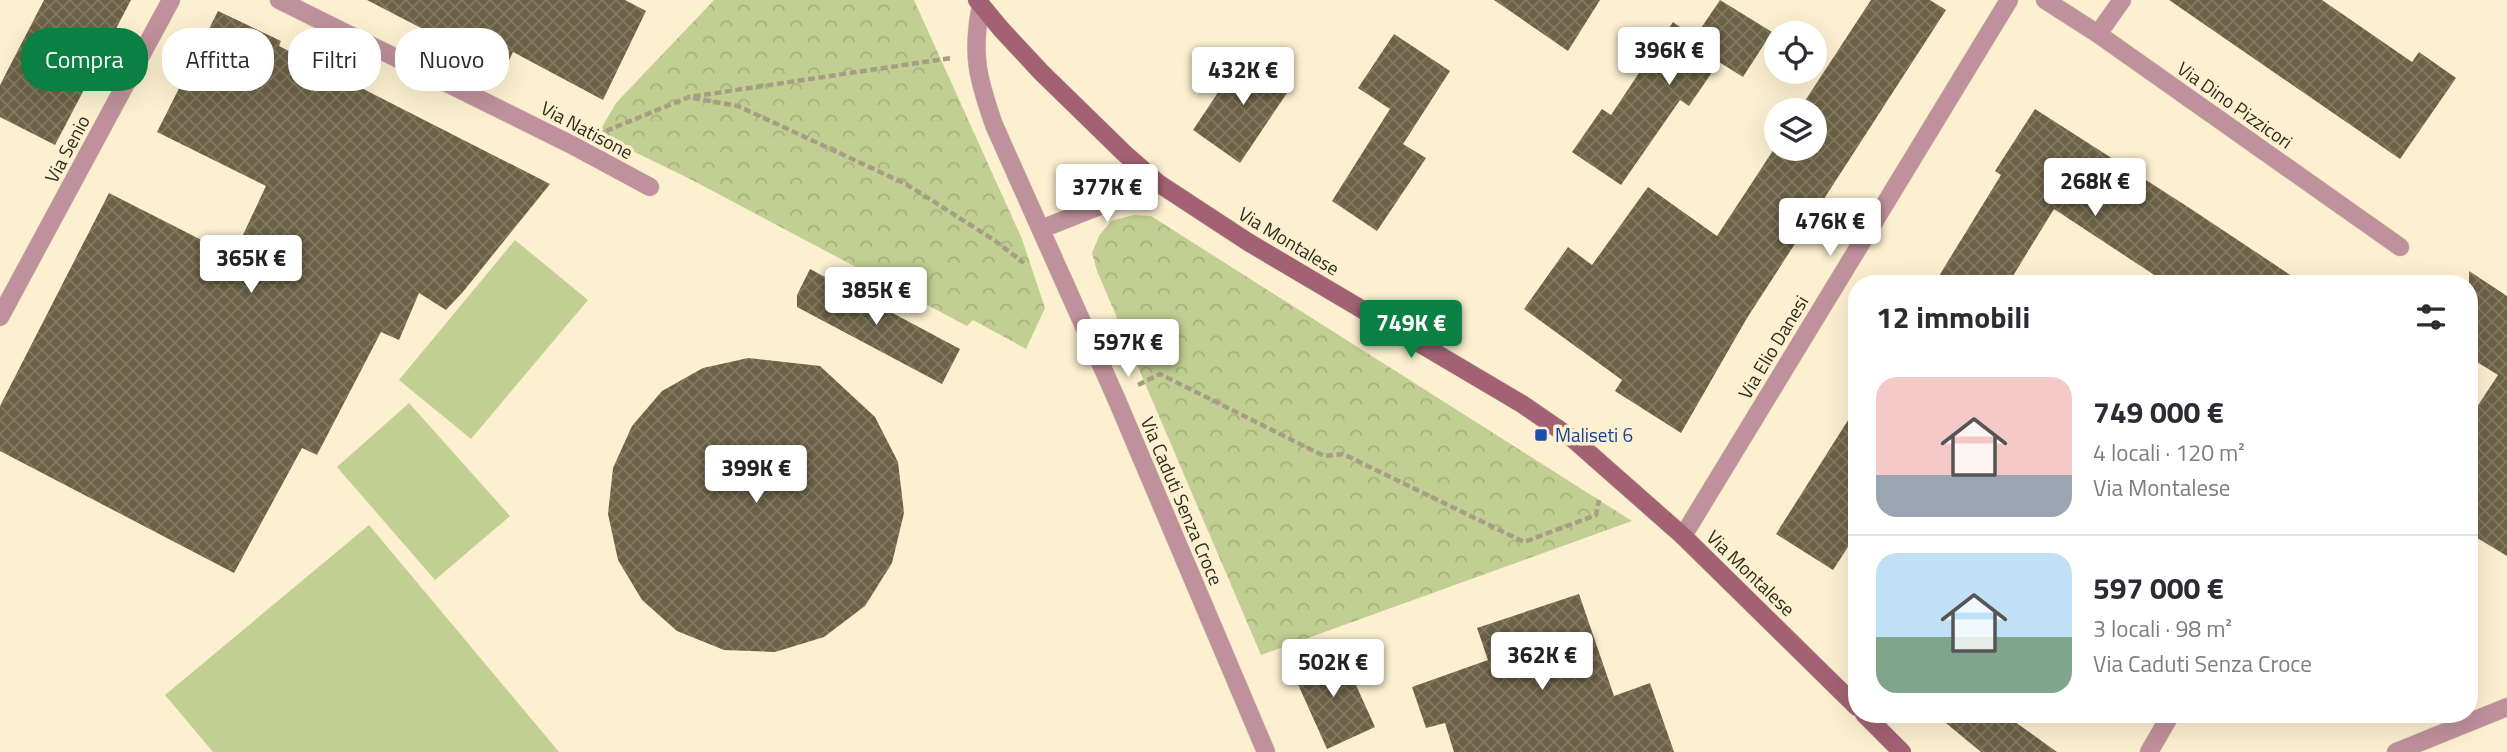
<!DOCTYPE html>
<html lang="it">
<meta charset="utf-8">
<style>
:root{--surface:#fff;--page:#f7f7f7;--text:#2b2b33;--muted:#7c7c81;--line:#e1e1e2;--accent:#0b8043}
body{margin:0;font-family:"Titillium Web",sans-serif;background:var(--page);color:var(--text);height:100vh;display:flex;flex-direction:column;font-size:26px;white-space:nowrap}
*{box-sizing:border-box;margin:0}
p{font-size:23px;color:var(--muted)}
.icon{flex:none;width:38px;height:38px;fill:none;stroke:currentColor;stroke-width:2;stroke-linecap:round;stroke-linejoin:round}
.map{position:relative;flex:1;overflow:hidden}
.panel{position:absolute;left:1848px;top:275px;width:630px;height:448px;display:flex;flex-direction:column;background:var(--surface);border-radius:28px;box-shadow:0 7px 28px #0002}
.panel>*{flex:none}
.top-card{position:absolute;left:21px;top:28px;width:665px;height:63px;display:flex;gap:14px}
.tools{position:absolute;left:1764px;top:21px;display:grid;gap:14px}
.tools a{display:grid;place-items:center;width:63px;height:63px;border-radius:50%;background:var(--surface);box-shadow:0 7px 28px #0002;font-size:35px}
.price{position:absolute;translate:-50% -60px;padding:0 16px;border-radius:7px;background:#fff;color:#222;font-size:23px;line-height:46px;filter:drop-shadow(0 2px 4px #0008)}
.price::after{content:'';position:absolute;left:50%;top:42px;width:21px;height:16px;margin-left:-10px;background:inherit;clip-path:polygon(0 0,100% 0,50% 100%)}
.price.on{background:var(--accent);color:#fff}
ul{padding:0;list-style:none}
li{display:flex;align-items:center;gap:21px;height:175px;padding:0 28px}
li+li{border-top:2px solid var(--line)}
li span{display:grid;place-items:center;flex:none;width:196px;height:140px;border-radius:21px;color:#555}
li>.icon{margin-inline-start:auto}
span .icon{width:84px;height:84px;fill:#fffc;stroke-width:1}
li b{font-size:30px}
h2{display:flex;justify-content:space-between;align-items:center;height:84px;padding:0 28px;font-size:30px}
.chip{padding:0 24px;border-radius:28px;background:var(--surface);box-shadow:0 7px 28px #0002;font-size:24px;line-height:63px}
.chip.on{background:var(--accent);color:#fff}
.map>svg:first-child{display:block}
.park{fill:url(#park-crowns)}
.pitch{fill:#c2cf92}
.building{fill:url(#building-cross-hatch)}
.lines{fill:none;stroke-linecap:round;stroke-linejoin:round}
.street-casing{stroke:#d7ccb0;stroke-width:19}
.secondary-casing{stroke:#d7ccb0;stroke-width:19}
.path{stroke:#a69d85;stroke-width:4.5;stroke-dasharray:7 3.5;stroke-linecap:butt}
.street{stroke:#bf919c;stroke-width:18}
.secondary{stroke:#a36273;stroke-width:18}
.transit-dot{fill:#1a4fb4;stroke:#fcf0d0;stroke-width:2.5}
.labels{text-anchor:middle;stroke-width:7;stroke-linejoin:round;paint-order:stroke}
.street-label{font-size:19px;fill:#2f2a1e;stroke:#fcf0d0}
.transit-label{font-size:19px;fill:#164399;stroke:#fcf0d0;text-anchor:start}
</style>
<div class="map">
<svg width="2507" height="752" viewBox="0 0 2507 752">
<defs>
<pattern id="park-crowns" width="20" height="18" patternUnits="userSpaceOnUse" patternTransform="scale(1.75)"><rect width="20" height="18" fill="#c2cf92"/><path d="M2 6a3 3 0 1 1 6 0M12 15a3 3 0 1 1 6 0" fill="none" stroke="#a7b27d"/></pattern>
<pattern id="building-cross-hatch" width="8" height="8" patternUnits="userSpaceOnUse" patternTransform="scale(1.75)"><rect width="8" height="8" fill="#6d6246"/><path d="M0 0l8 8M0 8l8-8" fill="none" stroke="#827964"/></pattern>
</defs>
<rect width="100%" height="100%" fill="#fcf0d0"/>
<g class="park">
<polygon points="714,0 914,0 1022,239 1045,308 1026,349 973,320 967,326 692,180 598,134 616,103"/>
<polygon points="1134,215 1151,216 1632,521 1261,655 1097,271 1092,253 1099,236 1111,221"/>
</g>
<g class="pitch">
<polygon points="515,240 588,300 471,439 399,380"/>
<polygon points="409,403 510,516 435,580 337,467"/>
<polygon points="369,525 559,752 213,752 165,695"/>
</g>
<g class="building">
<polygon points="44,0 131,0 55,145 0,117 0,85"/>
<polygon points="367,0 625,0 646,11 603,100 513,52 504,71"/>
<polygon points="1494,0 1600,0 1568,51"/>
<polygon points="1720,0 1772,32 1743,77 1719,62 1689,106 1680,100 1621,185 1572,152 1602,109 1611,115 1673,22 1695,37"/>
<polygon points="1871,0 1930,0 1946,10 1747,318 1681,433 1615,391 1622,380 1524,309 1568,247 1592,265 1648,187 1717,236 1776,146 1776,149 1815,149 1815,110 1799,110"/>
<polygon points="2169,0 2322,0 2412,62 2419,52 2456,78 2400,159"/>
<polygon points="218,11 281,41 279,46 550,184 462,293 446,310 419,293 399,340 381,332 317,455 302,448 234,573 0,451 0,406 109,193 233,256 266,186 157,132"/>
<polygon points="1394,34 1450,71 1403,144 1426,158 1377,231 1332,201 1390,109 1358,88"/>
<polygon points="1245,52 1293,84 1240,163 1193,130"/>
<polygon points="2035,109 2188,207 2304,284 2168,284 2054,209 2008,284 1934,284 2001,175 1995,171"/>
<polygon points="810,269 960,349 942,384 797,307 797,295"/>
<polygon points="2469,271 2507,296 2507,556 2469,533 2469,419 2498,375 2469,357"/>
<polygon points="748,358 820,366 875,417 898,462 904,513 892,563 865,606 824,637 775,652 724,650 677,631 642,600 618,560 608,514 613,468 632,426 662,391 703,368"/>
<polygon points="1857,406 1857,533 1833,570 1776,534"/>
<polygon points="1579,594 1614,696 1650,683 1674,752 1454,752 1445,723 1426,728 1412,687 1488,660 1477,628"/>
<polygon points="1340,650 1375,727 1327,749 1292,671"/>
<polygon points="1935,714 2004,714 2057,752 1981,752"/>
</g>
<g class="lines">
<defs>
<g id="street">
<polyline points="279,0 572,145 650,187"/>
<polyline points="2045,0 2098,34 2400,247"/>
<path d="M981,5c-10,50 -3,74 13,120l122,273 150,354"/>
<polyline points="2098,34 2122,0"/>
<polyline points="1041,229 1158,183"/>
<polyline points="0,317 171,0"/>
<polyline points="1683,536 2009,0"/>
<polyline points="2149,752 2171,714"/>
<polyline points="2396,752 2507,707"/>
</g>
<g id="secondary">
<polyline points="977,0 1001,29 1041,72 1124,153 1158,183 1248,242 1522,404 1573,439 1683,536 1857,707"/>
<polyline points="1864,714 1902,752"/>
</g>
</defs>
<use href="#street" class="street-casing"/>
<use href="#secondary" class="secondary-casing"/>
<g class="path">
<polyline points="693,98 738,106 906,184 994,240 1024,263"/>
<polyline points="606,131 689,97 951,58"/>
<polyline points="1138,385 1160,374 1324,456 1343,454 1524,542 1596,515 1599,500"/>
</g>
<use href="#street" class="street"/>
<use href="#secondary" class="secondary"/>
</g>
<rect class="transit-dot" x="1534" y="428" width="14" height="14" rx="3.5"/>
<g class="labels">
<g class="street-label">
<text transform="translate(2235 105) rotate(35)" y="7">Via Dino Pizzicori</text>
<text transform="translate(587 130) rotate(28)" y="7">Via Natisone</text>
<text transform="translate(67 149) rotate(-62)" y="7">Via Senio</text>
<text transform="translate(1289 241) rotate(31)" y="7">Via Montalese</text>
<text transform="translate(1773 347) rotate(-59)" y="7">Via Elio Danesi</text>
<text transform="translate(1182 501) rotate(67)" y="7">Via Caduti Senza Croce</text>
<text transform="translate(1751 573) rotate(44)" y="7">Via Montalese</text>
</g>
<g class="transit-label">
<text x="1555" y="442">Maliseti 6</text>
</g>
</g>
</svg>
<div class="tools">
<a><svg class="icon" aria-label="locate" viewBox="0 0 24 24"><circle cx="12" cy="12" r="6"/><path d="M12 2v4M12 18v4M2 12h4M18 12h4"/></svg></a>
<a><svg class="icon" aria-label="layers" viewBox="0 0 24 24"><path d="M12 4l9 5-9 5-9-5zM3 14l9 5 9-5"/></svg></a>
</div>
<b class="price" style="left:1669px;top:87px">396K €</b>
<b class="price" style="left:1243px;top:107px">432K €</b>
<b class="price" style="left:2095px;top:218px">268K €</b>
<b class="price" style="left:1107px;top:224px">377K €</b>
<b class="price" style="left:1830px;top:258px">476K €</b>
<b class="price" style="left:251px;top:295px">365K €</b>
<b class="price" style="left:876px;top:327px">385K €</b>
<b class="price on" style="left:1411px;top:360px">749K €</b>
<b class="price" style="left:1128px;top:379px">597K €</b>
<b class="price" style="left:756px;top:505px">399K €</b>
<b class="price" style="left:1542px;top:692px">362K €</b>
<b class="price" style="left:1333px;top:699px">502K €</b>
<div class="top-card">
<a class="chip on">Compra</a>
<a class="chip">Affitta</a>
<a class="chip">Filtri</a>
<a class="chip">Nuovo</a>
</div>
<section class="panel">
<h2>12 immobili<svg class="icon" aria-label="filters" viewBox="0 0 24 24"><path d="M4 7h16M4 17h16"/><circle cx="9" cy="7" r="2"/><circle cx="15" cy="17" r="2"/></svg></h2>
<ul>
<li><span style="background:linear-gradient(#f6c9c9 70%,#9aa5b1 0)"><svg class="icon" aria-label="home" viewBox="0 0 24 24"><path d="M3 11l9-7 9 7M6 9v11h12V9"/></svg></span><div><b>749 000 €</b><p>4 locali · 120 m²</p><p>Via Montalese</p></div></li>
<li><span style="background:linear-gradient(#bfe0f5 60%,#7fa58c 0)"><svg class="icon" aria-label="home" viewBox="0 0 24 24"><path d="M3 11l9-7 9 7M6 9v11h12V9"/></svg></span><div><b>597 000 €</b><p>3 locali · 98 m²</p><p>Via Caduti Senza Croce</p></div></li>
</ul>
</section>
</div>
